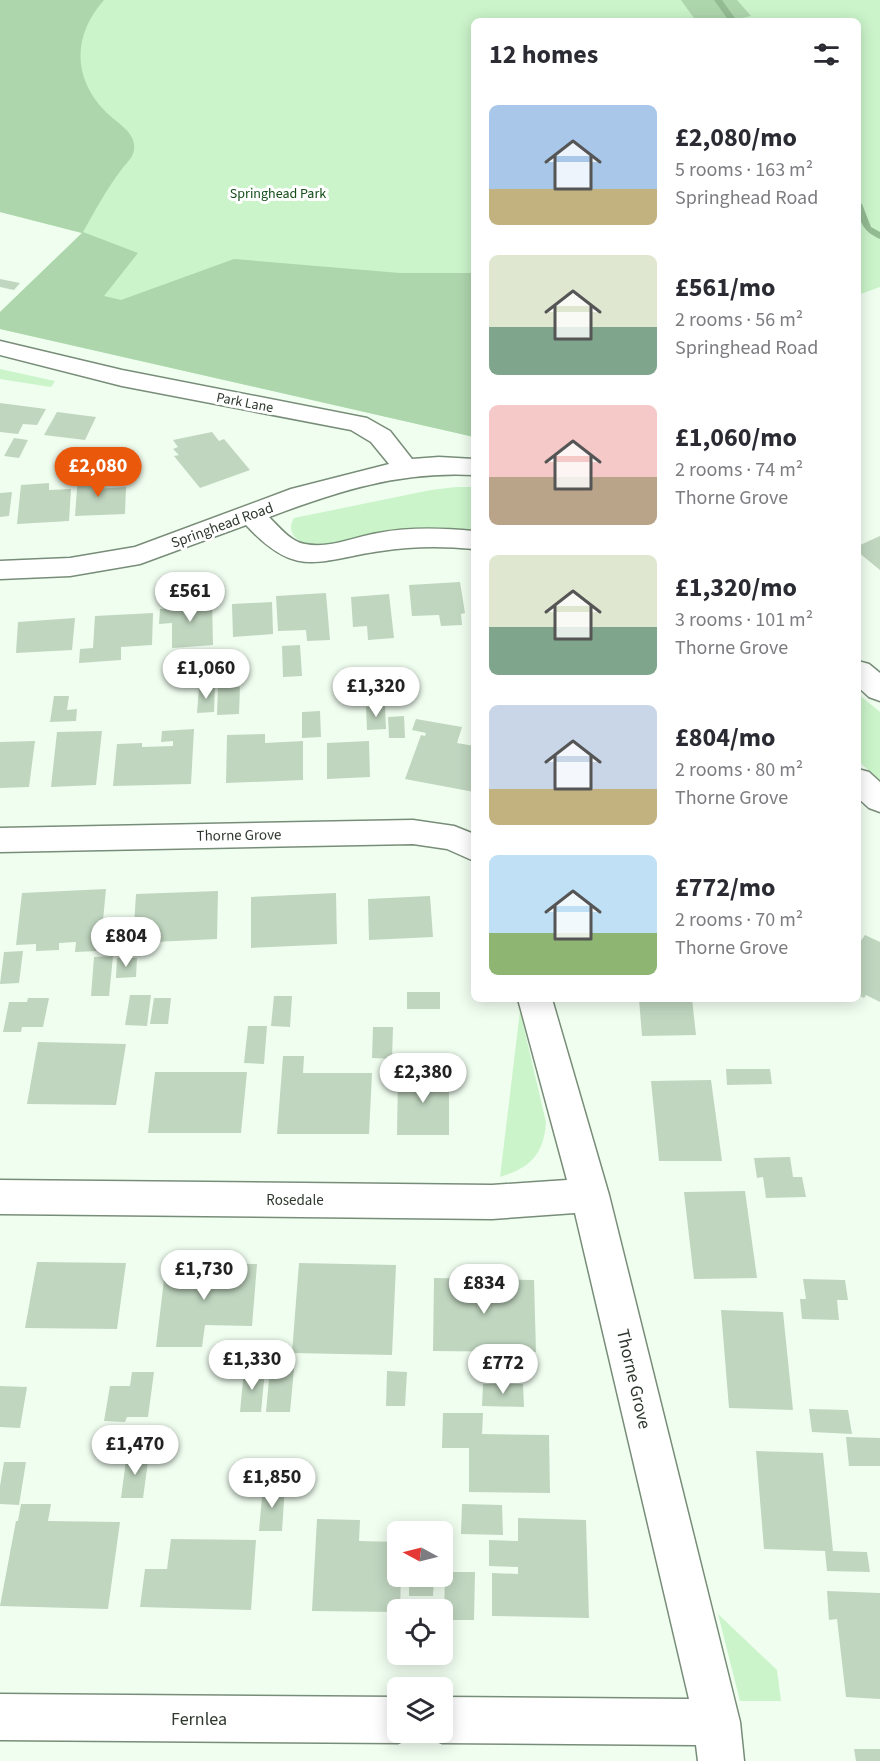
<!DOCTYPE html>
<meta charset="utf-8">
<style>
:root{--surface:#fff;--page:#f7f7f7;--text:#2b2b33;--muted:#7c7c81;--accent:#ea580c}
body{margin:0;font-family:"Source Sans 3",sans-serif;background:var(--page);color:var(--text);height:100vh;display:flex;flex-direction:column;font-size:22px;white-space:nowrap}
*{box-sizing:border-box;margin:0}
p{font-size:20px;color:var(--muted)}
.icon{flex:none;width:33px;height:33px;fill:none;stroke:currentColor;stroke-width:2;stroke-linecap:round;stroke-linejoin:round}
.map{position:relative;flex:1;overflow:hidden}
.details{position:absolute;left:471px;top:18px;width:390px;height:984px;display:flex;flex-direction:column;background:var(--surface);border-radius:9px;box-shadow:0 3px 15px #0003}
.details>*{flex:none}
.needle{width:39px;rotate:277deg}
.fabs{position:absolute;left:387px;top:1521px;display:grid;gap:12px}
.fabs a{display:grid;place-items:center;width:66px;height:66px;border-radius:9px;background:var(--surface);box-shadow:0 3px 15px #0003;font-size:30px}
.price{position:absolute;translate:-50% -51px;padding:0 14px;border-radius:21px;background:#fff;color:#222;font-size:20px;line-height:39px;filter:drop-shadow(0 2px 3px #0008)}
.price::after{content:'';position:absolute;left:50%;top:36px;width:18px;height:14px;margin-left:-9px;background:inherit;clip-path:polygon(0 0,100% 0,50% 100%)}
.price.active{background:var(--accent);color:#fff}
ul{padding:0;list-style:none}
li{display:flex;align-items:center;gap:18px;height:150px;padding:0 18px}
li span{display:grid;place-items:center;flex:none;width:168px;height:120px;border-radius:9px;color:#555}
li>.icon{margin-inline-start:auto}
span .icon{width:72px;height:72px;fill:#fffc;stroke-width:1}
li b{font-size:26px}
h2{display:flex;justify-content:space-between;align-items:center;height:72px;padding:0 18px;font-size:26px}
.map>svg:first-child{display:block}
.green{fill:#cbf4ca}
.forest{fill:#aed6ad}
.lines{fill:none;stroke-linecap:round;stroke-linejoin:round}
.stream{fill:#94bc93;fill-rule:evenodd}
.building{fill:#c0d6bf}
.minor-casing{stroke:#788d78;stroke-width:3}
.minor{fill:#fff;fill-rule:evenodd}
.labels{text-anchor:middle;stroke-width:6;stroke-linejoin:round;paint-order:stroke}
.far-park-label{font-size:14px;fill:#134d18;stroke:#fff}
.far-street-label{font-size:14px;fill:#2f382f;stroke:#fff}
.street-label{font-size:15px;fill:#2f382f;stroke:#fff}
.near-street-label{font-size:18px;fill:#2f382f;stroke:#fff}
</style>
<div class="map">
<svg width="880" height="1761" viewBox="0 0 880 1761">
<rect width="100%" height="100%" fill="#f0fef0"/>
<g class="green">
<polygon points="0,0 880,0 880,287 858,295 858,21 474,21 474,437 0,329 0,312 82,233 0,212"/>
<polygon points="0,369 55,381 51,387 0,379"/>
<path d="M456,487h18v45c-31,1 -62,-1 -93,1 -22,3 -46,15 -68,12 -15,-2 -28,-12 -19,-27l137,-28z"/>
<polygon points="858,694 880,712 880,780 858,761"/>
<path d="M520,1011l26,111c-2,32 -16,46 -46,55z"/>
<polygon points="718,1614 777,1670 781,1701 740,1701"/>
</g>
<g class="forest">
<path d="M0,0h104c-31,35 -32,77 1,111 10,11 32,21 29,39 -1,8 -8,13 -12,19 -15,19 -27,42 -39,63l55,21 -34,43 17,4 113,-41 166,14h74v164l-474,-108v-17l82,-79 -82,-21z"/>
<polygon points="681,0 737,0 751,16 729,21 696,21"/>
</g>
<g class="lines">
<g class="stream">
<polygon points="714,0 722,0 737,21 729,21"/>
<path d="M858,202l4,2 9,23 9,5v7c-18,-8 -22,-19 -22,-37z"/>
</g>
</g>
<g class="building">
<polygon points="0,279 20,283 14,290 0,287"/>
<polygon points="0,403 46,409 37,425 23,424 18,434 0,432"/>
<polygon points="57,412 96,417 85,440 44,435"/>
<polygon points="212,432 219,441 224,439 250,470 200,488 174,456 179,455 173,449 178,447 173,440"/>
<polygon points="14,438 28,440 19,458 4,456"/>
<polygon points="97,474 96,489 126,487 125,514 75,516 78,475"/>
<polygon points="49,483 49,490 71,489 69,521 17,524 21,485"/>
<polygon points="12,492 9,516 0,517 0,493"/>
<polygon points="880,536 880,570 858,552 858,546"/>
<polygon points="460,582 465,613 461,614 462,625 441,626 439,615 412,616 409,585"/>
<polygon points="326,593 330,640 307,641 306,630 278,631 276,596"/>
<polygon points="389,594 394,638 368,640 367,626 353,627 351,597"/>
<polygon points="212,599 213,645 172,648 172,623 159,624 160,609 172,608 172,601"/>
<polygon points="272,602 273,634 233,637 232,604"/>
<polygon points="153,613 152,645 121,647 121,660 79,663 80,649 93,648 95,616"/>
<polygon points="75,618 72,650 16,653 18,622"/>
<polygon points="300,645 302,676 283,677 282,646"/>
<polygon points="215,686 214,712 197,713 199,687"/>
<polygon points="218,687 240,687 239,714 217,715"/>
<polygon points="54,696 69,696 67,710 77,709 76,721 50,722"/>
<polygon points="385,706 386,729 367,730 366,707"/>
<polygon points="320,711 321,737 302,738 302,712"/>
<polygon points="404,716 405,738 389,738 388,717"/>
<polygon points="416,719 462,727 457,743 474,746 474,792 405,779 421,735 425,736 426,733 412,730"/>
<polygon points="194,729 191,784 113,786 117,744 142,743 142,747 173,746 173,741 161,742 162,731"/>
<polygon points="102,731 96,785 51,787 57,732"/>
<polygon points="265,734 265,743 303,741 303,780 226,783 227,735"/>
<polygon points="35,741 29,787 0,788 0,742"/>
<polygon points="369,741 370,777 327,779 327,743"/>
<polygon points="106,889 101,941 99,941 98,951 75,952 76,942 59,943 59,950 36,951 36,944 16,945 22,893"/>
<polygon points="218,891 217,939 133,943 136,894"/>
<polygon points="336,893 337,944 251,948 251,897"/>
<polygon points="430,896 433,937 369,940 368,899"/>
<polygon points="865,935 880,942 880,1002 866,995 864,998 858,995 858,945"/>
<polygon points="23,951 19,983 0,984 4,952"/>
<polygon points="113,956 109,996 91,996 94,957"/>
<polygon points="117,958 137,958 136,977 116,978"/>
<rect x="407" y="992" width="33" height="17"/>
<polygon points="130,995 151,995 147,1026 125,1025"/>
<polygon points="274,996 292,996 290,1027 271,1026"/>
<polygon points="28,998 49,998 43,1027 22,1027 21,1032 3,1032 9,1002 27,1002"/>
<polygon points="154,998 171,998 168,1024 150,1024"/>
<polygon points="639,999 692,999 696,1035 642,1036"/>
<polygon points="248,1026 267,1026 264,1064 244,1063"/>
<polygon points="373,1027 393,1027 392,1059 372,1058"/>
<polygon points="38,1042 126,1044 116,1105 27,1104"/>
<polygon points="283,1056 304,1056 303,1073 372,1073 369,1134 277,1134"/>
<polygon points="726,1069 770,1069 772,1084 727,1085"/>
<polygon points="155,1072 247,1072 241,1133 148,1133"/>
<polygon points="398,1073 449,1074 449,1135 397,1135"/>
<polygon points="711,1080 722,1161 659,1161 651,1081"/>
<polygon points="790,1157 793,1177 802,1177 806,1197 766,1198 763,1177 757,1178 754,1158"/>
<polygon points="745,1191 757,1278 694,1279 684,1192"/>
<polygon points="37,1262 126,1263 117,1329 25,1328"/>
<polygon points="166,1263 257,1264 252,1326 205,1325 202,1347 156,1347"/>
<polygon points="299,1263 396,1265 392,1355 292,1353"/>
<polygon points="434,1278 534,1280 536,1352 433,1351"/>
<polygon points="803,1279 845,1280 848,1300 837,1300 839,1320 802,1319 800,1299 806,1299"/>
<polygon points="721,1310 783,1312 793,1410 729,1408"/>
<polygon points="270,1369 294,1369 290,1412 266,1412"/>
<polygon points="244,1370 265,1370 261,1412 240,1412"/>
<polygon points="387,1371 407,1372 405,1406 386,1406"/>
<polygon points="132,1372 154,1372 148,1417 127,1417 125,1422 104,1421 110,1386 130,1386"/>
<polygon points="483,1384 523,1384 524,1407 482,1406"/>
<polygon points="0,1386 27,1387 20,1428 0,1427"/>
<polygon points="809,1409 848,1410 852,1434 812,1432"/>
<polygon points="443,1413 483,1413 482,1434 549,1435 550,1493 469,1492 469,1448 442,1448"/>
<polygon points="846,1437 880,1438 880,1466 849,1466"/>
<polygon points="756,1451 823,1453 833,1551 867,1552 870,1572 827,1571 825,1551 764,1549"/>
<polygon points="127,1453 149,1454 143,1498 121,1498"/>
<polygon points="4,1462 26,1462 19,1505 0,1504 0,1486"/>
<polygon points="263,1486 285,1486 282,1531 259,1531"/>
<polygon points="21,1504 51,1504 48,1521 120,1522 108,1609 0,1606 16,1521 18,1521"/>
<polygon points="462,1504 502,1505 503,1535 461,1534"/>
<polygon points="518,1518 586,1520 589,1618 492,1616 492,1573 518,1574 518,1567 489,1566 489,1540 518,1541"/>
<polygon points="317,1519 360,1520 359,1541 398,1542 398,1576 401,1576 400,1610 398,1610 398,1612 312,1611"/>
<polygon points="171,1539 256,1540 251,1610 140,1607 145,1569 167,1569"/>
<polygon points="445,1572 475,1572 474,1620 444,1620"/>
<polygon points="409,1576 434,1576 433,1596 409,1596"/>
<polygon points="827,1591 880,1593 880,1699 846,1697 837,1619 829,1620"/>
<polygon points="854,1749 880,1749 880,1761 856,1761"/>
</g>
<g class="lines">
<defs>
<g id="minor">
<path d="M0,341l122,29 245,48 23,13 22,28 27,-2 35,2v16c-74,-4 -136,16 -205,42 10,10 22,25 36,27 24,5 49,-7 73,-11 31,-6 64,-5 96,-2v18c-31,-3 -62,-3 -93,2 -64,9 -84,29 -135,-26l-106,39 -70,12 -70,3v-18l70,-3 65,-11 156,-58 98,-25 -18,-22 -20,-12 -229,-44 -122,-31z"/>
<polygon points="858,661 869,664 880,673 880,701 869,697 858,687"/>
<polygon points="858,769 869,772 880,782 880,812 869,808 858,798"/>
<polygon points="413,820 454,826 474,834 474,861 447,849 413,844 0,852 0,828"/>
<polygon points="518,999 552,999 609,1195 740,1722 744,1761 698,1761 696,1745 442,1743 426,1736 424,1732 442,1732 442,1697 689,1699 575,1213 492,1219 0,1214 0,1180 492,1185 567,1180"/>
<polygon points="0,1694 398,1697 398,1732 416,1732 414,1736 398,1743 0,1740"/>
</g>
</defs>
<use href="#minor" class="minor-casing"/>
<use href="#minor" class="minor"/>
</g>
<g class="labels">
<g class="far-park-label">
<text x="278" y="198">Springhead Park</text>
</g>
<g class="far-street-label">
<text transform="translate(245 402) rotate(11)" y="5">Park Lane</text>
</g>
<g class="street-label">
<text transform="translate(222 525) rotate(-20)" y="5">Springhead Road</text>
<text transform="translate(239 835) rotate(-1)" y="5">Thorne Grove</text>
<text x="295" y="1205">Rosedale</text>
</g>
<g class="near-street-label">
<text transform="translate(634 1379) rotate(77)" y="6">Thorne Grove</text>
<text x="199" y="1725">Fernlea</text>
</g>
</g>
</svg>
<div class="fabs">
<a><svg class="needle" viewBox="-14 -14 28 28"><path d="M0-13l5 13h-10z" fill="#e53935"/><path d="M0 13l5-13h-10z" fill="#7c7c81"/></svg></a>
<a><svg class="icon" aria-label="locate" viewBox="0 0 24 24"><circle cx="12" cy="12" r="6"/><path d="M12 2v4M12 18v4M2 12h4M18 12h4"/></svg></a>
<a><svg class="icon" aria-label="layers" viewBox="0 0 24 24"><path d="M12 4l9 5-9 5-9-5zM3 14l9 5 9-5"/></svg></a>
</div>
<b class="price active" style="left:98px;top:498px">£2,080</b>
<b class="price" style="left:190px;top:623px">£561</b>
<b class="price" style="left:206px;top:700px">£1,060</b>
<b class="price" style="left:376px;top:718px">£1,320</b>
<b class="price" style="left:126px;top:968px">£804</b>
<b class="price" style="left:423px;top:1104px">£2,380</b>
<b class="price" style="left:204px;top:1301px">£1,730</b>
<b class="price" style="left:484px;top:1315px">£834</b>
<b class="price" style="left:252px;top:1391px">£1,330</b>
<b class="price" style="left:503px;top:1395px">£772</b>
<b class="price" style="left:135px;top:1476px">£1,470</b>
<b class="price" style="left:272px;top:1509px">£1,850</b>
<section class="details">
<h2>12 homes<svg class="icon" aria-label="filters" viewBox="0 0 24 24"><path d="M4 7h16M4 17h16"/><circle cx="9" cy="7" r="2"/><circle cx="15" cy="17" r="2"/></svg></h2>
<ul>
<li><span style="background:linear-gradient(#a9c7e8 70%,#c2b280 0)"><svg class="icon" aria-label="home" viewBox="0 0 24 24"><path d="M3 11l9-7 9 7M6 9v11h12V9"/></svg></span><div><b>£2,080/mo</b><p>5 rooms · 163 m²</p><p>Springhead Road</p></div></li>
<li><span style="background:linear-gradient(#dfe7d0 60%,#7fa58c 0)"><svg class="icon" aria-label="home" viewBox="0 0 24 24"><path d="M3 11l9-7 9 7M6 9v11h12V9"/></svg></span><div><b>£561/mo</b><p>2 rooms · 56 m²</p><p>Springhead Road</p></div></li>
<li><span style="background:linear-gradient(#f6c9c9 60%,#b9a48a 0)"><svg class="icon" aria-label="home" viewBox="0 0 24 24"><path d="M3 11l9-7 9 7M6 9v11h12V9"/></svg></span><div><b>£1,060/mo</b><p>2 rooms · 74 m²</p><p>Thorne Grove</p></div></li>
<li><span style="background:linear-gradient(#dfe7d0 60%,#7fa58c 0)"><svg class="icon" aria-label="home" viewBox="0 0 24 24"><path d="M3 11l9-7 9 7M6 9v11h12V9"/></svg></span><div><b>£1,320/mo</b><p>3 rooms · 101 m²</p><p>Thorne Grove</p></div></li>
<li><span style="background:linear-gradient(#c9d6e8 70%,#c2b280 0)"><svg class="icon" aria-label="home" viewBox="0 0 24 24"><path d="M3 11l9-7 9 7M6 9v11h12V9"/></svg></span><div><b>£804/mo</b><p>2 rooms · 80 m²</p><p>Thorne Grove</p></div></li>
<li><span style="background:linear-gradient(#bfe0f5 65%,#8fb573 0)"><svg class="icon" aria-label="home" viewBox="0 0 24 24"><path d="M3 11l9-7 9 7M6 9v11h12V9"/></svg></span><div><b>£772/mo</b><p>2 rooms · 70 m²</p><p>Thorne Grove</p></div></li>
</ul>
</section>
</div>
